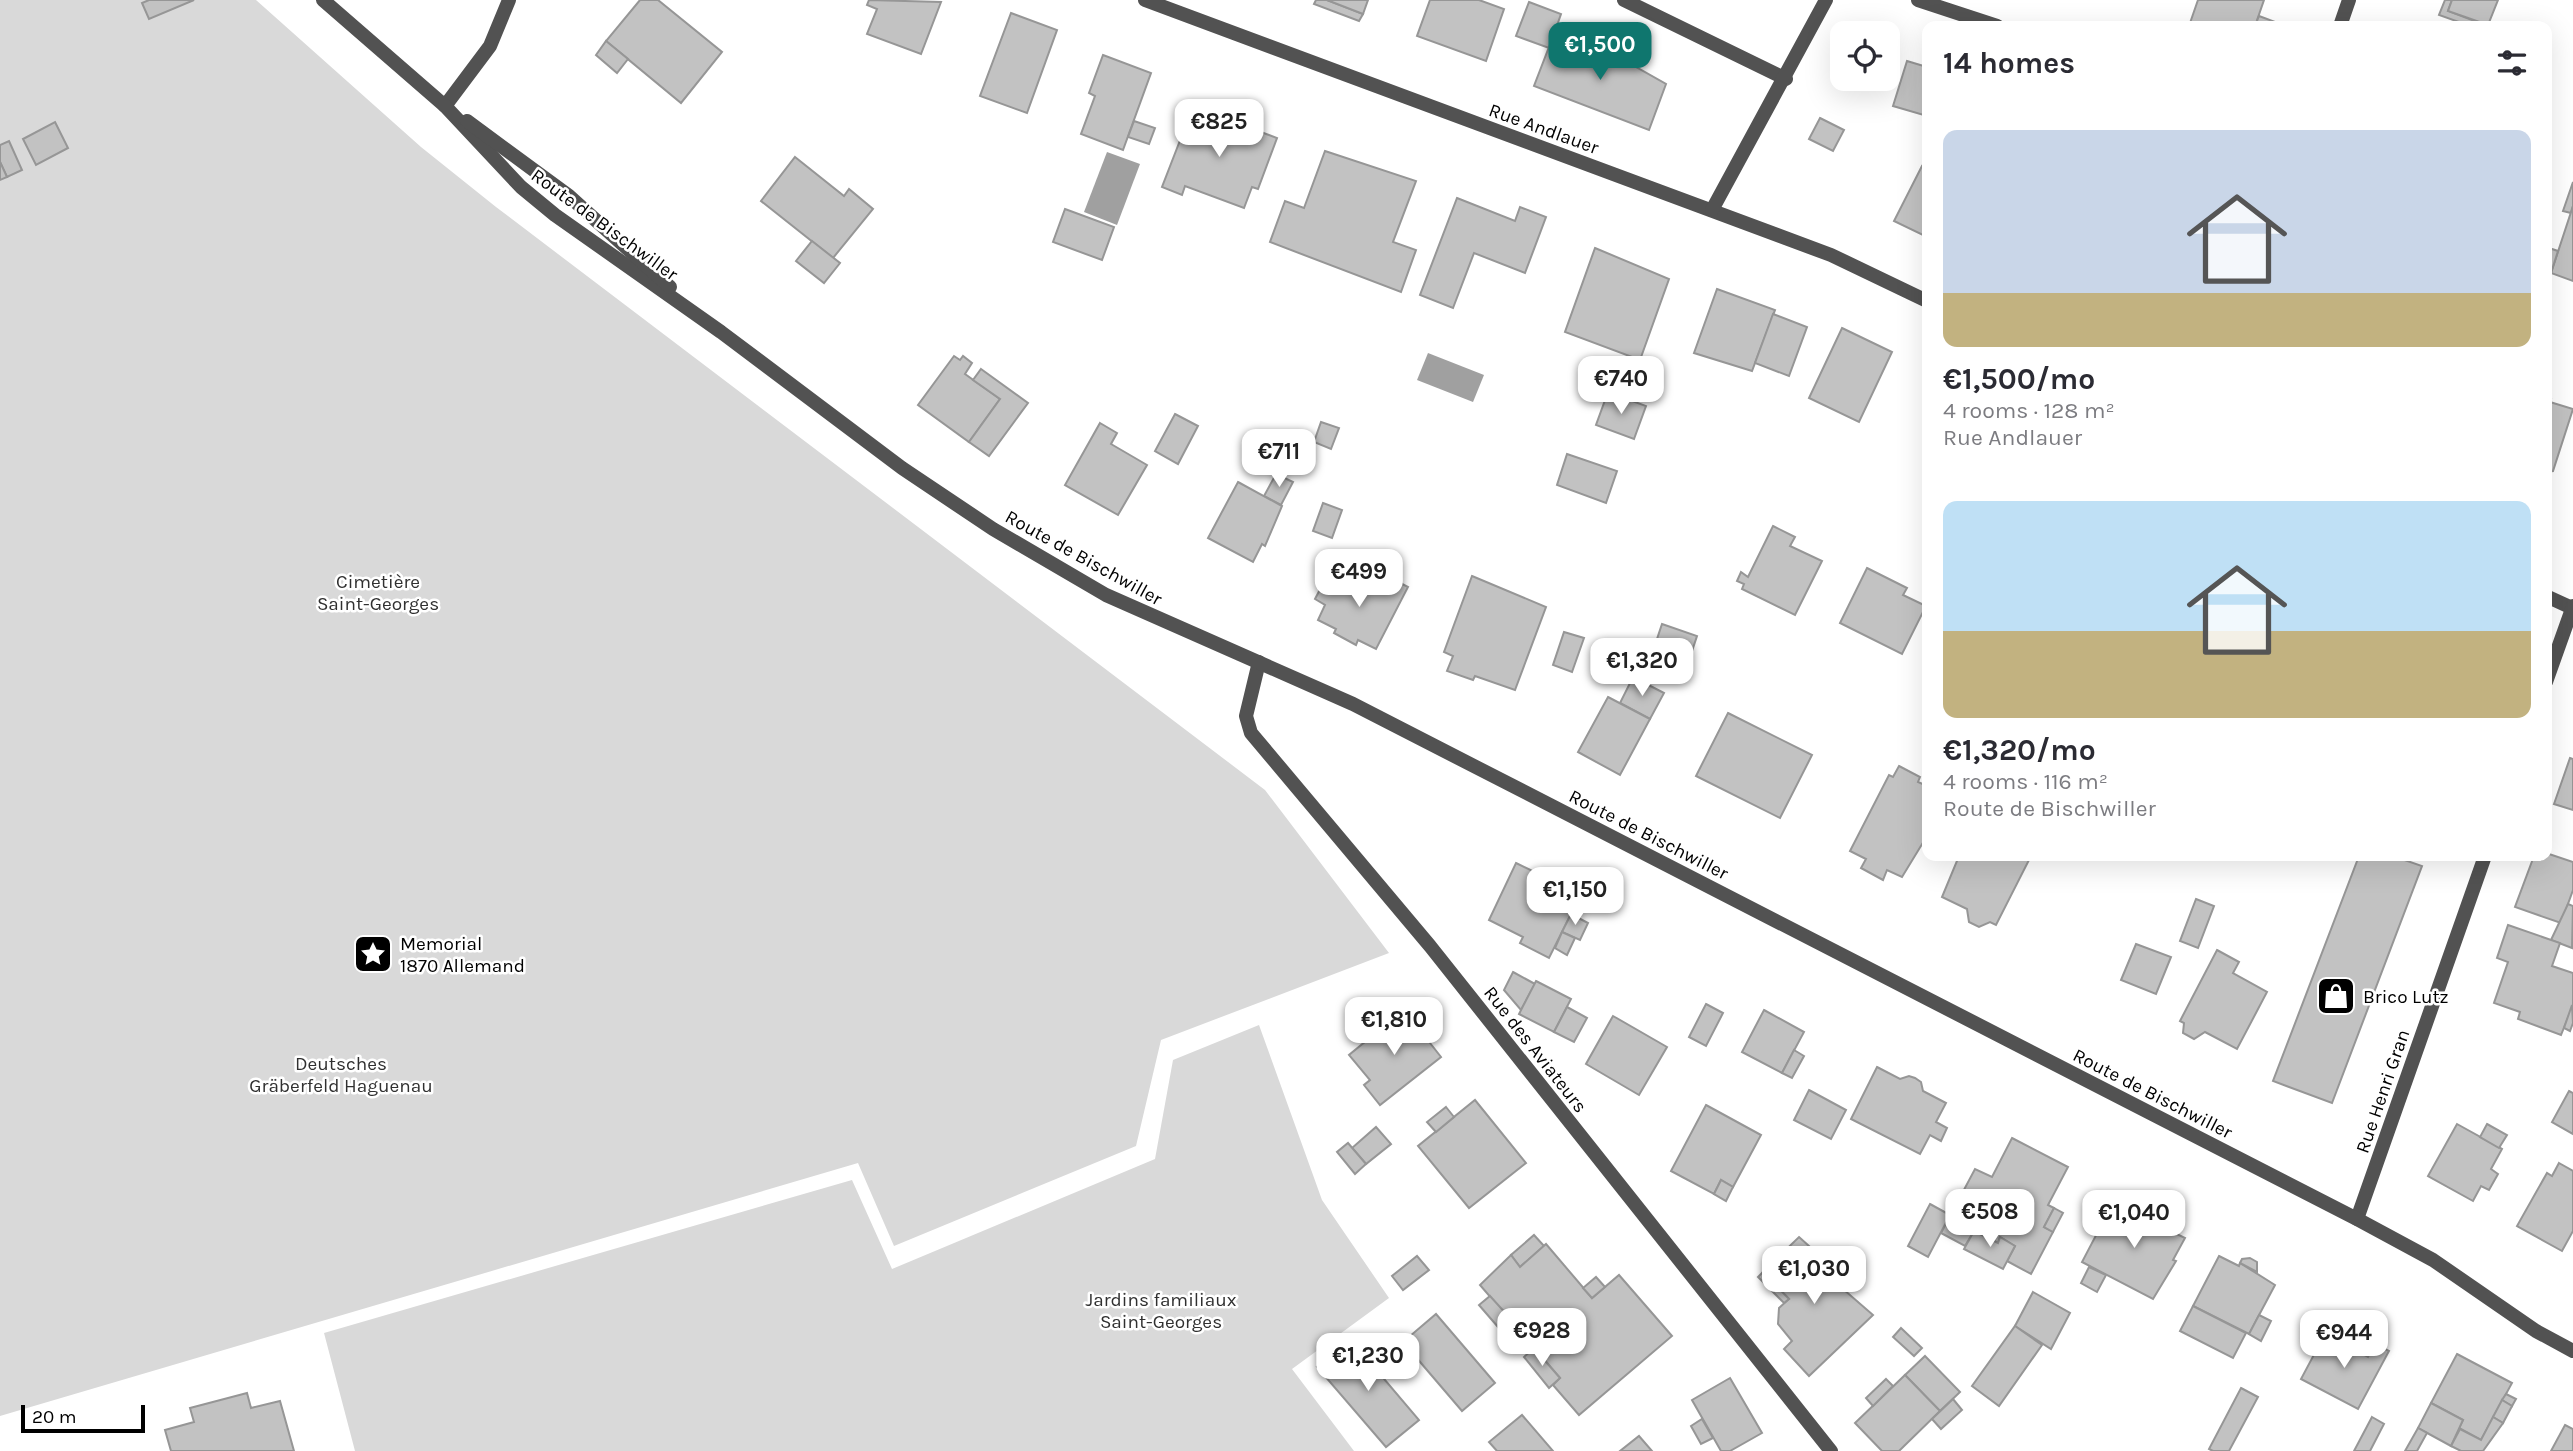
<!DOCTYPE html>
<meta charset="utf-8">
<style>
:root{--surface:#fff;--page:#f7f7f7;--text:#2b2b33;--muted:#7c7c81;--accent:#0f766e}
body{margin:0;font-family:Karla,sans-serif;background:var(--page);color:var(--text);height:100vh;display:flex;flex-direction:column;font-size:26px;white-space:nowrap}
*{box-sizing:border-box;margin:0}
p{font-size:23px;color:var(--muted)}
.icon{flex:none;width:38px;height:38px;fill:none;stroke:currentColor;stroke-width:2;stroke-linecap:round;stroke-linejoin:round}
.map{position:relative;flex:1;overflow:hidden}
.sheet{position:absolute;left:1922px;top:21px;width:630px;height:840px;display:flex;flex-direction:column;background:var(--surface);border-radius:14px;box-shadow:0 7px 28px #0002}
.sheet>*{flex:none}
.buttons{position:absolute;left:1830px;top:21px;display:grid;gap:14px}
.buttons a{display:grid;place-items:center;width:70px;height:70px;border-radius:14px;background:var(--surface);box-shadow:0 7px 28px #0002;font-size:35px}
.scale{position:absolute;left:21px;bottom:18px;width:124px;box-sizing:border-box;padding-left:7px;border:4px solid #000;border-top:0;font-size:19px;line-height:24px;white-space:nowrap;color:#000;-webkit-text-stroke:5px #fff;paint-order:stroke}
.price{position:absolute;translate:-50% -60px;padding:0 16px;border-radius:14px;background:#fff;color:#222;font-size:23px;line-height:46px;filter:drop-shadow(0 2px 4px #0008)}
.price::after{content:'';position:absolute;left:50%;top:42px;width:21px;height:16px;margin-left:-10px;background:inherit;clip-path:polygon(0 0,100% 0,50% 100%)}
.price.current{background:var(--accent);color:#fff}
ul{padding:0;list-style:none}
li{display:grid;align-content:center;gap:14px;height:371px;padding:0 21px}
li span{display:grid;place-items:center;height:217px;border-radius:14px;color:#555}
li>.icon{margin-inline-start:auto}
span .icon{width:126px;height:126px;fill:#fffc;stroke-width:1}
li b{font-size:30px}
h2{display:flex;justify-content:space-between;align-items:center;height:84px;padding:0 21px;font-size:30px}
.map>svg:first-child{display:block}
.green{fill:#d9d9d9}
.water{fill:#a0a0a0}
.building{fill:#c2c2c2;stroke:#969696;stroke-width:2}
.lines{fill:none;stroke-linecap:round;stroke-linejoin:round}
.minor{stroke:#525252;stroke-width:14}
.tertiary{stroke:#525252;stroke-width:14}
.labels{text-anchor:middle;stroke-width:5;stroke-linejoin:round;paint-order:stroke}
.street-label{font-size:19px;fill:#000;stroke:#fff}
.park-label{font-size:19px;fill:#303030;stroke:#fff}
.poi-label{font-size:19px;fill:#000;stroke:#fff;text-anchor:start}
</style>
<div class="map">
<svg width="2573" height="1451" viewBox="0 0 2573 1451">
<rect width="100%" height="100%" fill="#fff"/>
<g class="green">
<polygon points="0,0 256,0 421,147 496,207 1265,790 1389,953 1161,1040 1136,1146 894,1246 858,1163 0,1416"/>
<polygon points="1259,1025 1322,1200 1389,1298 1292,1369 1354,1451 355,1451 324,1333 852,1180 892,1269 1155,1159 1173,1060"/>
</g>
<g class="water">
<polygon points="1107,152 1140,164 1117,225 1084,212"/>
<polygon points="1428,353 1484,375 1473,402 1417,380"/>
</g>
<g class="building">
<polygon points="149,0 194,0 149,19 142,3"/>
<polygon points="640,0 658,0 722,52 681,103 606,41"/>
<polygon points="869,0 941,2 921,54 867,34 877,9 867,5"/>
<polygon points="1316,0 1327,0 1363,14 1359,21 1314,4"/>
<polygon points="1327,0 1368,0 1363,14"/>
<polygon points="1430,0 1479,0 1504,9 1486,61 1417,36"/>
<polygon points="2198,0 2264,0 2255,26 2199,26 2190,23"/>
<polygon points="2445,0 2452,0 2448,11 2488,26 2470,26 2439,15"/>
<polygon points="2452,0 2498,0 2488,25 2448,11"/>
<polygon points="1529,2 1561,14 1549,48 1516,36"/>
<polygon points="1011,13 1057,30 1027,113 980,96"/>
<polygon points="2259,16 2278,23 2277,26 2255,26"/>
<polygon points="1554,34 1627,62 1666,84 1649,130 1534,86"/>
<polygon points="606,41 628,59 617,73 596,55"/>
<polygon points="1103,55 1151,73 1123,150 1081,134 1095,96 1089,93"/>
<polygon points="1907,61 1927,67 1927,116 1893,106"/>
<polygon points="1193,107 1277,138 1258,189 1252,187 1244,208 1185,186 1182,195 1162,187"/>
<polygon points="1820,118 1844,130 1833,151 1809,139"/>
<polygon points="1134,121 1155,128 1149,144 1128,137"/>
<polygon points="55,122 68,148 36,165 23,139"/>
<polygon points="9,141 22,170 7,177 0,162 0,145"/>
<polygon points="1325,151 1416,181 1393,242 1416,250 1401,292 1270,242 1285,201 1304,208"/>
<polygon points="795,157 844,196 849,189 873,209 833,258 761,201"/>
<polygon points="0,162 7,177 0,180"/>
<polygon points="1922,166 1927,169 1927,237 1894,221"/>
<polygon points="2573,182 2573,206 2571,213 2563,211"/>
<polygon points="1457,198 1515,221 1520,207 1546,217 1525,273 1474,253 1453,308 1420,295"/>
<polygon points="2573,206 2573,281 2551,273"/>
<polygon points="1065,209 1114,227 1102,260 1053,242"/>
<polygon points="812,241 840,263 824,283 796,261"/>
<polygon points="1595,248 1669,279 1640,360 1565,332"/>
<polygon points="2549,248 2558,251 2551,273 2546,272"/>
<polygon points="1717,289 1775,310 1752,371 1694,353"/>
<polygon points="1773,314 1807,327 1789,376 1755,363"/>
<polygon points="1842,328 1892,352 1859,422 1809,398"/>
<polygon points="954,356 960,360 963,356 972,363 965,374 1000,399 969,442 918,405"/>
<polygon points="981,369 1028,403 989,456 969,442 1000,399 973,380"/>
<polygon points="1608,392 1646,406 1634,439 1596,425"/>
<polygon points="2546,397 2551,399 2550,402 2573,409 2553,471 2546,472"/>
<polygon points="1175,414 1198,426 1178,464 1155,451"/>
<polygon points="1321,422 1339,428 1331,449 1314,442"/>
<polygon points="1100,423 1117,433 1111,444 1147,465 1118,515 1065,485"/>
<polygon points="1567,454 1617,471 1606,503 1557,485"/>
<polygon points="1276,474 1293,482 1281,505 1264,496"/>
<polygon points="1238,482 1282,506 1265,546 1262,544 1253,562 1208,538"/>
<polygon points="1323,503 1342,510 1332,538 1313,531"/>
<polygon points="1773,526 1795,537 1790,546 1822,561 1795,615 1742,589 1744,584 1737,581 1741,572 1748,577"/>
<polygon points="1867,568 1907,588 1903,595 1926,606 1902,654 1840,623"/>
<polygon points="1343,571 1386,593 1393,579 1408,587 1376,649 1358,640 1356,645 1334,633 1336,629 1318,620 1325,605 1315,599 1324,582 1334,588"/>
<polygon points="1472,576 1546,607 1515,690 1475,676 1473,680 1447,671 1453,656 1444,652"/>
<polygon points="1662,624 1697,636 1686,669 1651,657"/>
<polygon points="1564,632 1584,638 1572,672 1553,665"/>
<polygon points="1633,677 1664,693 1650,719 1620,703"/>
<polygon points="1608,697 1650,719 1620,775 1578,752"/>
<polygon points="1728,713 1812,755 1780,818 1696,776"/>
<polygon points="2570,758 2573,759 2573,810 2554,804"/>
<polygon points="1899,766 1920,777 1918,782 1927,786 1927,836 1902,877 1887,870 1883,880 1861,868 1866,859 1850,851 1889,775 1893,777"/>
<polygon points="2546,853 2573,862 2573,890 2561,923 2515,907 2534,856 2546,856"/>
<polygon points="1959,856 2031,856 1996,925 1990,922 1979,927 1969,922 1967,909 1942,897"/>
<polygon points="2359,856 2393,856 2422,866 2332,1103 2273,1081"/>
<polygon points="1516,863 1581,894 1549,958 1520,943 1523,937 1489,920"/>
<polygon points="2196,899 2214,906 2198,948 2180,941"/>
<polygon points="2568,904 2573,906 2572,948 2551,940"/>
<polygon points="1571,914 1588,923 1580,940 1562,932"/>
<polygon points="2508,925 2560,943 2552,966 2573,973 2573,1005 2561,1035 2518,1019 2520,1012 2494,1003 2508,962 2497,958"/>
<polygon points="1562,932 1575,938 1567,955 1555,948"/>
<polygon points="2136,944 2171,957 2156,994 2121,980"/>
<polygon points="2217,950 2239,962 2233,973 2267,992 2237,1049 2205,1032 2194,1039 2183,1033 2184,1023 2180,1021"/>
<polygon points="1513,972 1535,984 1521,1010 1504,990"/>
<polygon points="1536,981 1571,999 1554,1032 1519,1014"/>
<polygon points="1706,1004 1723,1013 1706,1046 1689,1037"/>
<polygon points="2572,1005 2573,1023 2570,1031 2564,1028"/>
<polygon points="1567,1007 1587,1018 1574,1042 1554,1032"/>
<polygon points="1404,1010 1441,1057 1380,1105 1364,1085 1370,1080 1349,1055"/>
<polygon points="1764,1010 1804,1032 1782,1073 1742,1052"/>
<polygon points="1613,1016 1667,1047 1639,1095 1586,1064"/>
<polygon points="1794,1050 1804,1056 1792,1078 1782,1073"/>
<polygon points="1877,1067 1900,1079 1909,1076 1915,1078 1921,1082 1923,1091 1946,1103 1936,1122 1947,1128 1941,1141 1930,1135 1920,1154 1851,1119"/>
<polygon points="1809,1090 1846,1110 1831,1139 1794,1120"/>
<polygon points="2569,1091 2573,1093 2573,1134 2552,1122"/>
<polygon points="1475,1100 1526,1163 1469,1208 1418,1146"/>
<polygon points="1706,1105 1761,1135 1733,1187 1721,1180 1714,1194 1671,1171"/>
<polygon points="1446,1107 1454,1117 1436,1132 1427,1122"/>
<polygon points="2457,1124 2502,1149 2491,1169 2498,1174 2489,1190 2481,1186 2473,1201 2428,1176"/>
<polygon points="2487,1124 2507,1135 2499,1148 2480,1137"/>
<polygon points="1376,1127 1391,1144 1366,1164 1352,1148"/>
<polygon points="2012,1138 2068,1167 2048,1205 2054,1208 2044,1227 2053,1232 2031,1274 2007,1261 2015,1246 2000,1237 1998,1243 1974,1231 1965,1246 1941,1233 1975,1169 1992,1177"/>
<polygon points="1348,1143 1366,1164 1355,1174 1337,1152"/>
<polygon points="2559,1163 2573,1171 2573,1231 2562,1251 2517,1226 2547,1173 2552,1176"/>
<polygon points="1721,1180 1733,1187 1726,1201 1714,1194"/>
<polygon points="2114,1201 2162,1221 2160,1226 2185,1238 2173,1260 2176,1261 2153,1299 2082,1262"/>
<polygon points="1930,1204 1950,1215 1928,1257 1908,1246"/>
<polygon points="2054,1208 2063,1213 2053,1232 2044,1227"/>
<polygon points="1974,1231 1998,1243 2000,1237 2015,1246 2003,1269 1964,1249"/>
<polygon points="1534,1235 1544,1246 1520,1267 1511,1255"/>
<polygon points="1799,1237 1850,1283 1843,1289 1873,1315 1809,1376 1784,1349 1792,1341 1778,1324 1779,1308 1789,1299 1763,1272"/>
<polygon points="1546,1244 1592,1298 1619,1275 1672,1336 1579,1415 1553,1385 1560,1378 1480,1285 1511,1255 1520,1267"/>
<polygon points="1417,1256 1429,1270 1403,1290 1392,1276"/>
<polygon points="2219,1256 2239,1266 2240,1263 2275,1285 2249,1334 2193,1306"/>
<polygon points="2250,1258 2257,1262 2257,1272 2240,1263 2242,1259"/>
<polygon points="2089,1267 2106,1275 2097,1292 2081,1283"/>
<polygon points="1763,1272 1789,1299 1784,1303 1758,1277"/>
<polygon points="1596,1277 1605,1287 1592,1298 1583,1288"/>
<polygon points="2033,1292 2070,1313 2051,1349 2015,1326"/>
<polygon points="1490,1296 1509,1317 1498,1327 1479,1305"/>
<polygon points="2193,1306 2246,1333 2233,1358 2180,1331"/>
<polygon points="1436,1314 1495,1383 1462,1411 1403,1342"/>
<polygon points="2259,1315 2271,1321 2261,1341 2249,1334"/>
<polygon points="2015,1326 2042,1345 1999,1406 1972,1386"/>
<polygon points="1901,1328 1922,1348 1914,1356 1893,1337"/>
<polygon points="2325,1334 2368,1357 2375,1344 2389,1351 2358,1409 2301,1379"/>
<polygon points="1351,1340 1419,1420 1386,1447 1317,1367"/>
<polygon points="1534,1348 1560,1378 1549,1388 1524,1357"/>
<polygon points="2457,1354 2512,1383 2481,1440 2459,1428 2463,1420 2431,1403"/>
<polygon points="1925,1356 1960,1392 1940,1411 1905,1375"/>
<polygon points="1905,1375 1940,1411 1899,1451 1882,1451 1855,1423"/>
<polygon points="1730,1378 1762,1433 1730,1451 1721,1451 1692,1400"/>
<polygon points="1886,1379 1893,1386 1873,1406 1866,1398"/>
<polygon points="2241,1388 2258,1397 2229,1451 2213,1451 2209,1449"/>
<polygon points="247,1393 251,1408 280,1401 294,1451 171,1451 165,1430 194,1422 190,1408"/>
<polygon points="2506,1394 2516,1399 2512,1406 2502,1400"/>
<polygon points="1953,1399 1962,1410 1941,1429 1932,1419"/>
<polygon points="2502,1400 2512,1406 2503,1423 2493,1417"/>
<polygon points="2431,1403 2463,1420 2451,1446 2418,1428"/>
<polygon points="1522,1415 1553,1451 1497,1451 1489,1442"/>
<polygon points="2372,1417 2384,1424 2370,1451 2354,1451"/>
<polygon points="2493,1417 2503,1423 2483,1451 2461,1451 2451,1446 2460,1429 2481,1440"/>
<polygon points="1702,1419 1713,1438 1701,1444 1691,1426"/>
<polygon points="2565,1425 2573,1429 2573,1451 2551,1451"/>
<polygon points="2418,1428 2427,1433 2417,1451 2405,1451"/>
<polygon points="1639,1436 1652,1451 1620,1451"/>
</g>
<g class="lines">
<g class="minor">
<polyline points="1145,0 1831,255 1927,301"/>
<polyline points="1624,0 1786,79"/>
<polyline points="1918,0 1997,26"/>
<polyline points="2340,26 2349,0"/>
<polyline points="445,106 490,46 509,0"/>
<polyline points="1712,210 1826,0"/>
<polyline points="2546,596 2572,608"/>
<polyline points="1259,662 1246,716 1251,733 1430,946 1831,1451"/>
<polyline points="2546,682 2573,606"/>
<polyline points="2357,1219 2485,856"/>
</g>
<g class="tertiary">
<polyline points="323,0 445,106 521,187 555,215 721,332 902,468 993,529 1106,595 1353,704 2357,1219 2433,1260 2536,1331 2573,1351"/>
<polyline points="467,121 569,196 670,287"/>
</g>
</g>
<defs>
<symbol id="sight-square" viewBox="-11 -11 22 22"><rect x="-9" y="-9" width="18" height="18" rx="4" fill="#000" stroke="#fff"/><path d="M0-6L1.8-2.2L6-1.7L2.9 1.2L3.7 5.4L0 3.3L-3.7 5.4L-2.9 1.2L-6-1.7L-1.8-2.2Z" fill="#fff"/></symbol>
<symbol id="shop-square" viewBox="-11 -11 22 22"><rect x="-9" y="-9" width="18" height="18" rx="4" fill="#000" stroke="#fff"/><path d="M-5-2.5h2.3a2.7 3.5 0 0 1 5.4 0H5L5.5 6h-11ZM-1.5-2.5h3a1.5 2.3 0 0 0-3 0Z" fill="#fff"/></symbol>
</defs>
<g fill-rule="evenodd">
<use href="#sight-square" x="351" y="932" width="44" height="44"/>
<use href="#shop-square" x="2314" y="974" width="44" height="44"/>
</g>
<g class="labels">
<g class="street-label">
<text transform="translate(1544 128) rotate(20)" y="7">Rue Andlauer</text>
<text transform="translate(605 224) rotate(36)" y="7">Route de Bischwiller</text>
<text transform="translate(1084 557) rotate(29)" y="7">Route de Bischwiller</text>
<text transform="translate(1649 834) rotate(27)" y="7">Route de Bischwiller</text>
<text transform="translate(1536 1049) rotate(52)" y="7">Rue des Aviateurs</text>
<text transform="translate(2382 1091) rotate(-71)" y="7">Rue Henri Gran</text>
<text transform="translate(2153 1093) rotate(27)" y="7">Route de Bischwiller</text>
</g>
<g class="park-label">
<text x="378" y="588">Cimetière<tspan x="378" dy="22">Saint-Georges</tspan></text>
<text x="341" y="1070">Deutsches<tspan x="341" dy="22">Gräberfeld Haguenau</tspan></text>
<text x="1161" y="1306">Jardins familiaux<tspan x="1161" dy="22">Saint-Georges</tspan></text>
</g>
<g class="poi-label">
<text x="400" y="950">Memorial<tspan x="400" dy="22">1870 Allemand</tspan></text>
<text x="2363" y="1003">Brico Lutz</text>
</g>
</g>
</svg>
<div class="buttons">
<a><svg class="icon" aria-label="locate" viewBox="0 0 24 24"><circle cx="12" cy="12" r="6"/><path d="M12 2v4M12 18v4M2 12h4M18 12h4"/></svg></a>
</div>
<div class="scale">20 m</div>
<b class="price current" style="left:1600px;top:82px">€1,500</b>
<b class="price" style="left:1219px;top:159px">€825</b>
<b class="price" style="left:1621px;top:416px">€740</b>
<b class="price" style="left:1279px;top:489px">€711</b>
<b class="price" style="left:1359px;top:609px">€499</b>
<b class="price" style="left:1642px;top:698px">€1,320</b>
<b class="price" style="left:1575px;top:927px">€1,150</b>
<b class="price" style="left:1394px;top:1057px">€1,810</b>
<b class="price" style="left:1990px;top:1249px">€508</b>
<b class="price" style="left:2134px;top:1250px">€1,040</b>
<b class="price" style="left:1814px;top:1306px">€1,030</b>
<b class="price" style="left:1542px;top:1368px">€928</b>
<b class="price" style="left:2344px;top:1370px">€944</b>
<b class="price" style="left:1368px;top:1393px">€1,230</b>
<section class="sheet">
<h2>14 homes<svg class="icon" aria-label="filters" viewBox="0 0 24 24"><path d="M4 7h16M4 17h16"/><circle cx="9" cy="7" r="2"/><circle cx="15" cy="17" r="2"/></svg></h2>
<ul>
<li><span style="background:linear-gradient(#c9d6e8 75%,#c2b280 0)"><svg class="icon" aria-label="home" viewBox="0 0 24 24"><path d="M3 11l9-7 9 7M6 9v11h12V9"/></svg></span><div><b>€1,500/mo</b><p>4 rooms · 128 m²</p><p>Rue Andlauer</p></div></li>
<li><span style="background:linear-gradient(#bfe0f5 60%,#c2b280 0)"><svg class="icon" aria-label="home" viewBox="0 0 24 24"><path d="M3 11l9-7 9 7M6 9v11h12V9"/></svg></span><div><b>€1,320/mo</b><p>4 rooms · 116 m²</p><p>Route de Bischwiller</p></div></li>
</ul>
</section>
</div>
